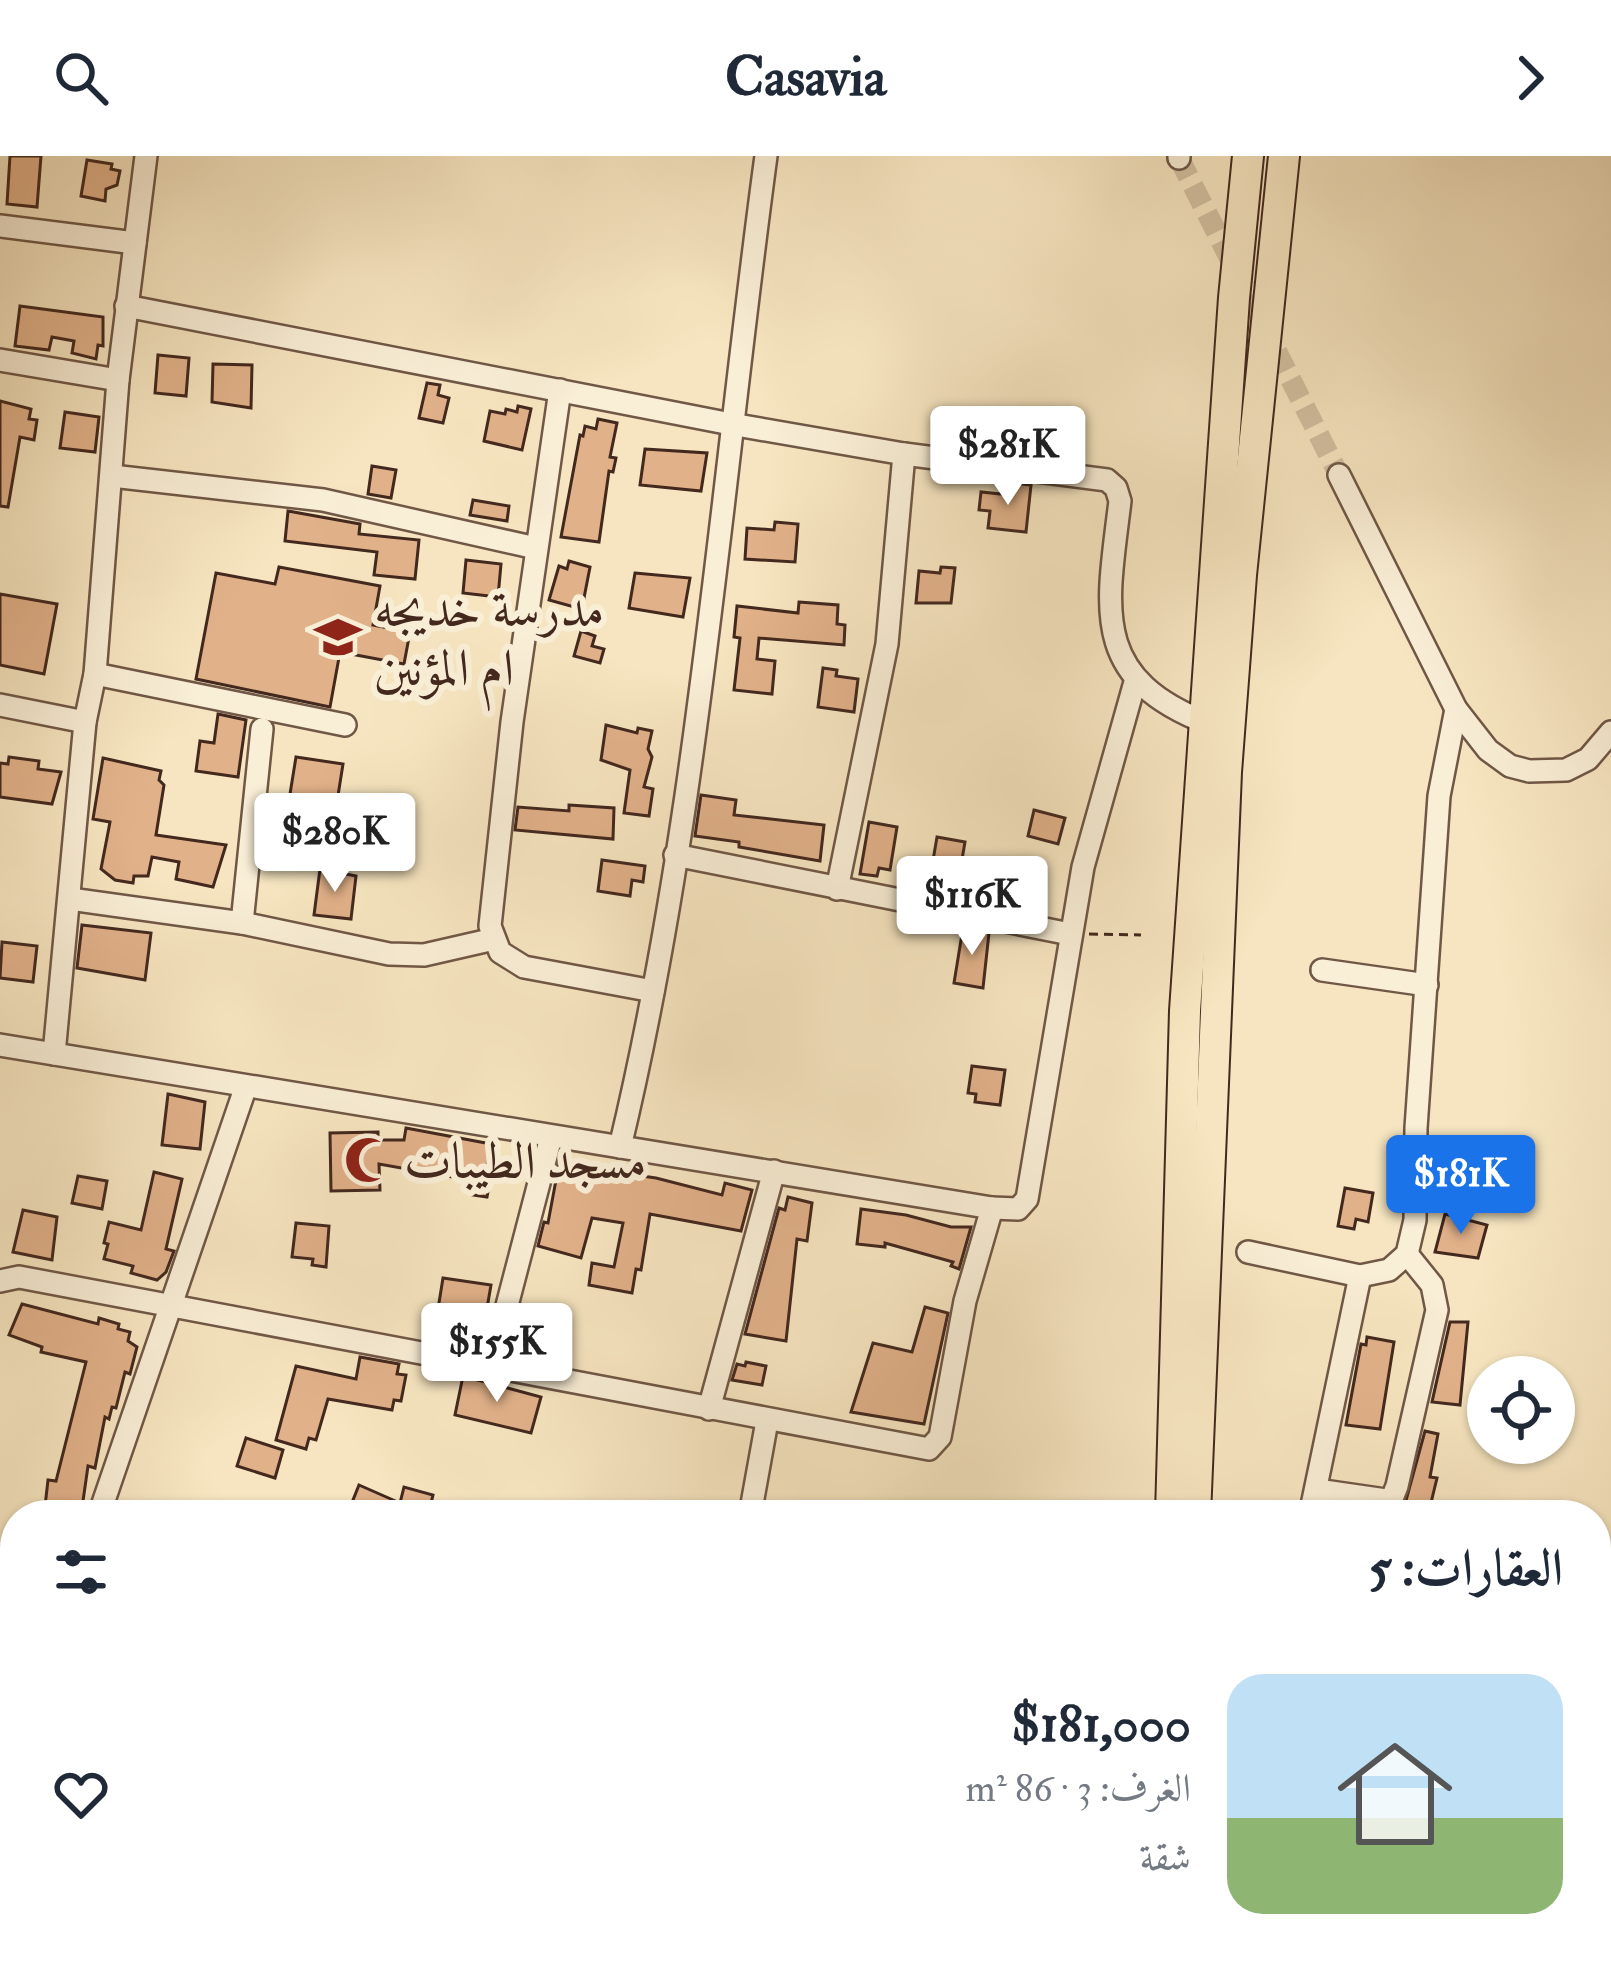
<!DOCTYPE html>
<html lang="ar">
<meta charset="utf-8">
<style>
:root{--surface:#fff;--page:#f6f6f7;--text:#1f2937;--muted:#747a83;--line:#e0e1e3;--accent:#1a73e8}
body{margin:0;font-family:"IM FELL Double Pica",Amiri,serif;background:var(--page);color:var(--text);direction:rtl;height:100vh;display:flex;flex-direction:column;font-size:45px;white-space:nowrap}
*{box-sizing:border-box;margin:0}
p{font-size:39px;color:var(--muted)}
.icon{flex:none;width:66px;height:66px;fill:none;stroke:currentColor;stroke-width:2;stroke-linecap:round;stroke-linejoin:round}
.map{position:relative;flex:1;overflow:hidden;direction:ltr}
.sheet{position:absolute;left:0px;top:1344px;width:1611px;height:468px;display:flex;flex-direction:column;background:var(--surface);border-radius:48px 48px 0 0;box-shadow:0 3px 9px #0004;direction:rtl}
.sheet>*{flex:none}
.fabs{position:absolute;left:1467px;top:1200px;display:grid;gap:24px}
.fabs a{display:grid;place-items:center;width:108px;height:108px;border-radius:50%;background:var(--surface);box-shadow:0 3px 9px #0004;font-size:60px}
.price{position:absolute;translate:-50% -102px;padding:0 27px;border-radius:12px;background:#fff;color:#222;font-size:39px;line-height:78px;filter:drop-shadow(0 3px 6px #0008)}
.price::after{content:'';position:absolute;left:50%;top:72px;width:36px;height:27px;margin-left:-18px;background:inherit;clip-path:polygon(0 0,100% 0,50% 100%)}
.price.selected{background:var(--accent);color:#fff}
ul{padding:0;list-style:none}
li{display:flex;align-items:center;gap:36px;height:300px;padding:0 48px}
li+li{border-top:3px solid var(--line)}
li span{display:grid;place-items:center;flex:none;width:336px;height:240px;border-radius:36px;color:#555}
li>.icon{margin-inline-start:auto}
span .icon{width:144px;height:144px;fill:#fffc;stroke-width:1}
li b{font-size:51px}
h2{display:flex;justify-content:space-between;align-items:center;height:144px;padding:0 48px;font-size:51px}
header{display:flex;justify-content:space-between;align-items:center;height:156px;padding:0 48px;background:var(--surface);font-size:54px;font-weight:700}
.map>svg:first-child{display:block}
.building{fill:#e1b189;stroke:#43281e;stroke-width:3}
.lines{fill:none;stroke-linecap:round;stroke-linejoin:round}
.minor-tunnel{stroke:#d2bfa0;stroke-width:21;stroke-dasharray:21 10;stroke-linecap:butt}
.minor-casing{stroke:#705746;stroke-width:26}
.highway-casing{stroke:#43281e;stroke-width:34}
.path{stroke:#43281e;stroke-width:3;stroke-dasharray:9 6;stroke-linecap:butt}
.minor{stroke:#f9eed6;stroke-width:21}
.highway{stroke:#f6e5c0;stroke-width:30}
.labels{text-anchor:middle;stroke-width:12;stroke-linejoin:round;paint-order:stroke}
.poi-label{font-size:51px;fill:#43281e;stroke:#f9eed6;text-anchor:start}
</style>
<header><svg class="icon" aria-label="forward" viewBox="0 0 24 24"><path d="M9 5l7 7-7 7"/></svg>Casavia<svg class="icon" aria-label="search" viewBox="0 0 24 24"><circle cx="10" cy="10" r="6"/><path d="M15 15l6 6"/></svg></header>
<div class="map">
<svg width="1611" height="1812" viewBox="0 0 1611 1812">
<rect width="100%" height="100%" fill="#f6e5c0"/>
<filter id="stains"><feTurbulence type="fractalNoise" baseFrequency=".00167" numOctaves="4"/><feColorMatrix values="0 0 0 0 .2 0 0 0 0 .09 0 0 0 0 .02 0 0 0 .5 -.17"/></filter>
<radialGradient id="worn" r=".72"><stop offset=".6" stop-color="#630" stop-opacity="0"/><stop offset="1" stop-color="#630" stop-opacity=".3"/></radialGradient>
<g class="building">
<polygon points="10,0 41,0 37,51 7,48"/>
<polygon points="87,4 112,8 111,13 120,15 117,29 106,33 105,45 81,40"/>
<polygon points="20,150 103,161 103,190 98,189 96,203 72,197 74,185 52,181 49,194 15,190"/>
<polygon points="158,199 189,202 186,240 155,237"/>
<polygon points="213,208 252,209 251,252 212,246"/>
<polygon points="427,227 440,229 438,239 449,242 443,267 419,262"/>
<polygon points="0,245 31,253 29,263 37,264 34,284 20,281 8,351 0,350"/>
<polygon points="518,250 531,253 522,294 484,285 490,255 505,258 506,253 517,256"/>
<polygon points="65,256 99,261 95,296 60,292"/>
<polygon points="598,263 617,267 610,301 616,302 613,316 609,315 599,386 561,381 580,279 583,280 585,270 596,273"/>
<polygon points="645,293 707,297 701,335 640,329"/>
<polygon points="372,310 396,314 391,342 368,338"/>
<polygon points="1013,327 1031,329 1026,376 988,372 990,355 979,354 981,336 1001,338 1001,331 1012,332"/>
<polygon points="473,344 509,350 507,365 470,359"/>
<polygon points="288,355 360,368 359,378 419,384 415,423 374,419 377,396 285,385"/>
<polygon points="775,366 798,368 795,406 745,403 747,372 774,374"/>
<polygon points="466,404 501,408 498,441 463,437"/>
<polygon points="569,405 590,411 583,447 576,445 574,451 549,444 559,410 567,413"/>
<polygon points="279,411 380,430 373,469 410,476 404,508 340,496 330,551 196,523 216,417 275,428"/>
<polygon points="941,411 955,412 951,447 916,447 919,415 940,417"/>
<polygon points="635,417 690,422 683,461 629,452"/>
<polygon points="0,438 57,448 44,518 0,509"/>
<polygon points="799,446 838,449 837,468 845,469 844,489 759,482 757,503 775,505 772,538 734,534 740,482 734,481 737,450 798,457"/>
<polygon points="581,475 595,480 592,490 604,493 600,507 574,500"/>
<polygon points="823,512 837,514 836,520 858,523 854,556 818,551"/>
<polygon points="218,558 246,564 238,621 196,615 200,585 214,587"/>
<polygon points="606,569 637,577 638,572 652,575 648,593 652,601 644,631 653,633 649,660 624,657 630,614 601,604"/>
<polygon points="9,601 39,605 38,613 61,616 52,648 0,641 0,607 8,608"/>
<polygon points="296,601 343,608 337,646 290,638"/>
<polygon points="103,602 161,615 159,624 164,629 156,679 226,689 213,731 176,723 179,706 152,701 148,720 134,720 133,727 115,724 101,713 110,666 93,663"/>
<polygon points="701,639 736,644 734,659 824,669 820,705 739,691 739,686 695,680"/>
<polygon points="569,649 614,652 613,683 515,674 518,651 569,655"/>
<polygon points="1034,654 1065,662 1058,688 1028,680"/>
<polygon points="869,666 897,671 890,714 879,712 877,720 860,718"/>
<polygon points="937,681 965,686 958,727 930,722"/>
<polygon points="1013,702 1032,705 1027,741 998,736 1003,705 1012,706"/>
<polygon points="602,704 645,710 643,726 632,724 630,740 598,735"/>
<polygon points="320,713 356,720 351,763 314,759"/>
<polygon points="82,769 151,777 145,824 77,812"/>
<polygon points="963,772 989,777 983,832 954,827"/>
<polygon points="2,786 37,790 33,826 0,822"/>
<polygon points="972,910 1005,914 1000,949 975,946 976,938 968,937"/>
<polygon points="168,938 205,946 200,993 162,989"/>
<polygon points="406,972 491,988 488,1007 493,1008 487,1041 473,1039 475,1025 379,1008 380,1034 331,1035 330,977 378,976 378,984 404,984"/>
<polygon points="559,1008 656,1022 722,1039 725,1027 752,1034 741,1075 650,1058 641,1114 636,1113 632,1137 589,1129 592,1107 614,1111 623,1067 592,1062 581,1102 538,1090 544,1066 548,1067"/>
<polygon points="154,1016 182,1023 166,1093 174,1095 166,1116 157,1124 131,1117 133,1110 104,1103 108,1088 104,1087 109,1066 141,1074"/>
<polygon points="78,1020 107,1025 102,1053 72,1047"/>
<polygon points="1345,1032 1373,1037 1368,1066 1356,1063 1354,1073 1338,1070"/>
<polygon points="788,1041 812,1047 807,1085 797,1083 786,1185 745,1178 779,1052 785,1054"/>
<polygon points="861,1053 906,1059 951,1071 971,1071 959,1113 951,1110 953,1106 885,1087 885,1091 857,1088"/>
<polygon points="23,1054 57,1061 52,1104 13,1096"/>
<polygon points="1445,1058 1487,1069 1478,1102 1435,1096"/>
<polygon points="296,1067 329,1070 326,1111 312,1109 313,1103 292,1101"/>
<polygon points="443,1122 491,1129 480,1193 433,1184"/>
<polygon points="22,1148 98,1168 99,1162 119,1168 118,1173 130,1176 128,1185 137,1191 130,1218 125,1216 116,1252 112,1251 109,1263 105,1261 95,1312 88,1310 81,1359 44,1359 48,1324 56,1325 86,1206 41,1196 42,1191 9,1179"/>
<polygon points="925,1151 948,1157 924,1268 851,1256 873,1187 912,1196"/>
<polygon points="1450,1166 1468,1166 1460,1249 1432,1246"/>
<polygon points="1367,1181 1394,1186 1380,1273 1346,1269 1361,1188 1366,1189"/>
<polygon points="360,1201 399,1208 397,1218 406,1219 401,1245 394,1244 392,1254 328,1243 316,1284 309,1282 306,1293 276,1284 296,1210 356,1223"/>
<polygon points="746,1206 766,1210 762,1229 732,1224 737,1208 745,1210"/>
<polygon points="463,1220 541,1241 531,1277 455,1259"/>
<polygon points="1425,1275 1438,1278 1430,1321 1437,1322 1428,1359 1402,1359"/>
<polygon points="246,1282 283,1294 275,1322 237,1310"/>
<polygon points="359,1329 400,1347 404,1331 433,1339 428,1359 347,1359"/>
<polygon points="15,1757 15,1799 0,1796 0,1758"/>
</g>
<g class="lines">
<polyline class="minor-tunnel" points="1179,2 1339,319"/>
<defs>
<g id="minor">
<polyline points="1179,0 1179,2"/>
<polyline points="0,70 135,87"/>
<path d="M126,150l605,118 173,30 203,26 9,8 4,13c-13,107 -31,176 87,222"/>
<polyline points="0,204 118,224"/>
<polyline points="560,234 512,566 490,770 500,796 524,811 653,835"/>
<polyline points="1339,319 1456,553 1488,594 1510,610 1529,615 1566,614 1588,603 1611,576"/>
<polyline points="112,320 323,344 536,392"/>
<polyline points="95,518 345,569"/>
<polyline points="0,549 85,566"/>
<polyline points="675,699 1070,778"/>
<polyline points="837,733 887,488 904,298"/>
<polyline points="70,743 242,767 389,798 424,799 494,783"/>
<polyline points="242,767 262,573"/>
<polyline points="1322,814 1427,829"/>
<polyline points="0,889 992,1052 1018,1053 1027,1043 1083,711 1135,526"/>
<polyline points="54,898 85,566 95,518 118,224 146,0"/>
<path d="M620,991c78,-325 101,-661 146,-991"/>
<polyline points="1248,1096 1360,1120 1389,1114 1407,1098 1415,1064 1416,972 1439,640 1456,553"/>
<polyline points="0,1125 19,1121 929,1293 940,1281 965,1145 992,1052"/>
<polyline points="491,1211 551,981"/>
<polyline points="709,1253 774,1015"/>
<polyline points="1317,1334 1386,1344 1393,1340 1397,1330 1437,1154 1432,1129 1407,1098"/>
<polyline points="99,1359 246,930"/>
<polyline points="750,1359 767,1265"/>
<polyline points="1310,1359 1360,1120"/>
<polyline points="0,1642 15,1600"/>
<polyline points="0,1725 15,1729"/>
<polyline points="338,1797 410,1812"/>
<polyline points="1122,1812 1129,1797"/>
</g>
<g id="highway">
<polyline points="1171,1359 1185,855 1234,142 1248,0"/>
<polyline points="1195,1359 1226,616 1241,419 1284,0"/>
<polyline points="1163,1797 1163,1812"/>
<polyline points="1184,1797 1184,1812"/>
</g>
</defs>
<use href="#minor" class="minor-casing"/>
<use href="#highway" class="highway-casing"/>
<polyline class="path" points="1089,778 1141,779"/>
<use href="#minor" class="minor"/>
<use href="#highway" class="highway"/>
</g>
<defs>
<symbol id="school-bare" viewBox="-9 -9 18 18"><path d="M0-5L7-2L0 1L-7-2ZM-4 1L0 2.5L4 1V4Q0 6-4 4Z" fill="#8f2418" stroke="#f9eed6" stroke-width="2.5" paint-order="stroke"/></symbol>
<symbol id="mosque-bare" viewBox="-9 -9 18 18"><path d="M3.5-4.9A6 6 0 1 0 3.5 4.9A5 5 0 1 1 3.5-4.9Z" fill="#8f2418" stroke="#f9eed6" stroke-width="2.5" paint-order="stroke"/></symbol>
</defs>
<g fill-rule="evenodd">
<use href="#school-bare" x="305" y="448" width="66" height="66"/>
<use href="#mosque-bare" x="335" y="971" width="66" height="66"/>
</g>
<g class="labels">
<g class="poi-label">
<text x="374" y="470">مدرسة خديجه<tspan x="374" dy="59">ام المؤنين</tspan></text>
<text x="404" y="1022">مسجد الطيبات</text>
</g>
</g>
<rect width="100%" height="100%" filter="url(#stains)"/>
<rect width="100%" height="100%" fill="url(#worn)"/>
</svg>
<div class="fabs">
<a><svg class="icon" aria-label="locate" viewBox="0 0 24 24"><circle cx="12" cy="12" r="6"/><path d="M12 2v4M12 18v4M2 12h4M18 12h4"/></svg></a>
</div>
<b class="price" style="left:1008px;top:352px">$281K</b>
<b class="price" style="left:335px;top:739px">$280K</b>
<b class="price" style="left:972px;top:802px">$116K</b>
<b class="price selected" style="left:1461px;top:1081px">$181K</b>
<b class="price" style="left:497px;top:1249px">$155K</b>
<section class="sheet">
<h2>العقارات: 5<svg class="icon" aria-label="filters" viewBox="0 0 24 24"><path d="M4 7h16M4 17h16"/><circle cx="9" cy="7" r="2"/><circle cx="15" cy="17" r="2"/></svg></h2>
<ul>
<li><span style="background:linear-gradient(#bfe0f5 60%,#8fb573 0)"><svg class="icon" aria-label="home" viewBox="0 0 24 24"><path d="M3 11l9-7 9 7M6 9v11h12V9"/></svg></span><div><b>$181,000</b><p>الغرف: 3 · 86 m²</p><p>شقة</p></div><svg class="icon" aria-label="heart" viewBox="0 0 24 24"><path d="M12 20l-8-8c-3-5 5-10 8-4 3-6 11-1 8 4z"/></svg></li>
</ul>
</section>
</div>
